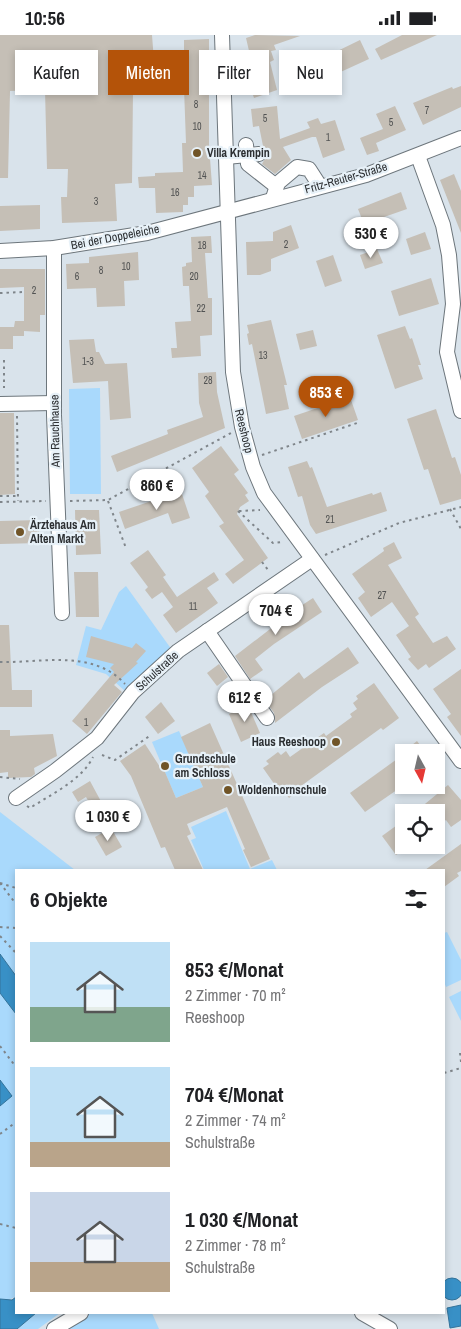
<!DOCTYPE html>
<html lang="de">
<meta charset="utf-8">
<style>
:root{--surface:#fff;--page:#f6f6f6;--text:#202124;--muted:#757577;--accent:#b45309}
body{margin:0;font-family:"Archivo Narrow",sans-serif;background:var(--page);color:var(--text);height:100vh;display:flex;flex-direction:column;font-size:19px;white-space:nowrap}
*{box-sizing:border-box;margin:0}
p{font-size:16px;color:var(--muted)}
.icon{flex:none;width:28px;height:28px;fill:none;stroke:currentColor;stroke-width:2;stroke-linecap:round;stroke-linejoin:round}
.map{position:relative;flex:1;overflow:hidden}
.details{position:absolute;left:15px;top:834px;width:430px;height:445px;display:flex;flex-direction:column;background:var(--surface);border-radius:0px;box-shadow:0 2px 8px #0003}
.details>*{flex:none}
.top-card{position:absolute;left:15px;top:15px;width:431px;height:45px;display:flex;gap:10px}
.needle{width:32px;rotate:172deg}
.controls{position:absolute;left:395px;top:709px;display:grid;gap:10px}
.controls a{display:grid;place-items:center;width:50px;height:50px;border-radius:0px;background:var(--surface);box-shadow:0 2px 8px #0003;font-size:25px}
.price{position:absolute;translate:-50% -42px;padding:0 11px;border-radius:18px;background:#fff;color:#222;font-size:16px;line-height:32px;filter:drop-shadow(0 1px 2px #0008)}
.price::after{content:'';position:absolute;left:50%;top:30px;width:15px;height:11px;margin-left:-8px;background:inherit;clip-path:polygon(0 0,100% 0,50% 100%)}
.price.active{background:var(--accent);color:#fff}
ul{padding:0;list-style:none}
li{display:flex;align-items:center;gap:15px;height:125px;padding:0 15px}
li span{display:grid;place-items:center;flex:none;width:140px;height:100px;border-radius:0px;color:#555}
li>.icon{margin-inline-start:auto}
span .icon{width:60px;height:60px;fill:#fffc;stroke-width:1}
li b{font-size:21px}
h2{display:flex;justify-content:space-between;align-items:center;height:60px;padding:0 15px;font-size:21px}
.pill{padding:0 18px;border-radius:0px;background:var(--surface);box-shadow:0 2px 8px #0003;font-size:18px;line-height:45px}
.pill.active{background:var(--accent);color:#fff}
.status{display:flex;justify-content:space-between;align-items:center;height:35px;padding:0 25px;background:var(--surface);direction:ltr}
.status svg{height:14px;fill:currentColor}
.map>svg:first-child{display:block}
.green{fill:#a9d9fc}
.water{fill:#3890c6;stroke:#34739a}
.building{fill:#c5bfb6}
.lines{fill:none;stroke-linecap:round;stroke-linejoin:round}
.minor-casing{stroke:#6d767c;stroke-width:16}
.path{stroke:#7f858a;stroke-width:2;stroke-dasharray:2.5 4;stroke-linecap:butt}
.minor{stroke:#fff;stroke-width:14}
.poi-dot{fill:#705427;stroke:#e7f1f8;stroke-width:2}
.labels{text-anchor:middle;stroke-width:4.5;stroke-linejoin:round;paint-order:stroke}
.number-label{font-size:10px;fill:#525353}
.poi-label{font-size:12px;font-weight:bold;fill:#2c2f32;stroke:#e7f1f8;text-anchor:start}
.street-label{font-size:12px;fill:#2c2f32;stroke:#e7f1f8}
</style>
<div class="status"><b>10:56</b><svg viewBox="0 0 49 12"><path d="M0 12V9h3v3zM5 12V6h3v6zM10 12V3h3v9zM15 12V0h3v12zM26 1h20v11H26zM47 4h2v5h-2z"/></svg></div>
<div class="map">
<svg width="461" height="1294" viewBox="0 0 461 1294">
<rect width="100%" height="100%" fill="#d9e3eb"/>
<g class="green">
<polygon points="100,353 101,459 70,459 69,354"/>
<polygon points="126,551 172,615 125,656 106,639 76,630 86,591 101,595 119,557"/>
<polygon points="179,696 203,752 176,763 152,707"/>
<polygon points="226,776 250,834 272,825 277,835 204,835 191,805 196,803 191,792"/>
<polygon points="0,777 75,835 16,835 16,941 0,919"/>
<polygon points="447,897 461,925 461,945 446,952 444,947 444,898"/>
<polygon points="461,956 461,986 449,962"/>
<polygon points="0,958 16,979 16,1262 4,1266 0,1264"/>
<polygon points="36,1278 60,1278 38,1294 17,1294"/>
<polygon points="89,1278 152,1278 159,1294 60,1294"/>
</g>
<g class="water">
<polygon points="0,919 16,941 16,979 0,958"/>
<polygon points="0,1045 12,1061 0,1071"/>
<circle cx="452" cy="1254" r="11"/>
<polygon points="16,1262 16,1278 36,1278 17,1294 0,1294 0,1264 12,1265"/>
<polygon points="461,1270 461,1291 450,1293 447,1273"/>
</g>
<g class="building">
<polygon points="0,0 152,0 155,39 184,38 184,5 209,4 209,110 212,150 194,151 194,162 188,162 188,170 183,170 183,177 156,178 155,153 139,153 138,142 155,141 155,138 183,137 182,108 186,108 184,53 133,56 132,148 115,149 117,186 62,188 61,162 67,162 68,134 47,134 45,55 10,56 8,143 0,143"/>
<polygon points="255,0 300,1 274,10 276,15 271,16 274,25 270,27 277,55 254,63 250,51 254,50 249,34 253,33 246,3"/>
<polygon points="402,0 437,0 381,25 375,14"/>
<polygon points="360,5 369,24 334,40 332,37 298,49 291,31 316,22 317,26"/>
<polygon points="461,51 461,72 423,90 413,68 452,52 453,54"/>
<polygon points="277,71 280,104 310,93 307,87 318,83 321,89 335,85 345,115 323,123 316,102 312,102 283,112 291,125 275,139 262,129 268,118 263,111 259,91 253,92 251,74"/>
<polygon points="395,71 406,95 376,108 379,116 367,120 360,103 383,94 376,79"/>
<polygon points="454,139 461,156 461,198 440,145"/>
<polygon points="401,157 407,174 364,189 358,174"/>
<polygon points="40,170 40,194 0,196 0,171"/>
<polygon points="291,190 299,213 271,224 271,236 260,240 247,240 246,207 273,206 273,197"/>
<polygon points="425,197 431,214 411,220 406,204"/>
<polygon points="211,201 212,218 205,218 208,263 212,263 212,300 200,301 201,321 172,323 171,313 177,313 175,287 191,286 189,251 183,251 182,232 186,231 186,228 192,227 191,202"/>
<polygon points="377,214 383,228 365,234 360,220"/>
<polygon points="138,217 139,245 124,246 125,271 97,272 96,253 67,254 66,229 89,228 89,222"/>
<polygon points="333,220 342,246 325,252 316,226"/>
<polygon points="0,234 45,234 45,280 40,280 40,297 24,296 24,301 13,301 13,314 0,314 0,292 14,292 15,286 24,286 24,252 0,253"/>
<polygon points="431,243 439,269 399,281 391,256"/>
<polygon points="271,285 287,350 284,350 289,374 266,379 252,309 249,310 247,299 249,298 247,290"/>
<polygon points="405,291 410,304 412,303 421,330 418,330 423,344 395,354 377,300"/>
<polygon points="313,295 317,311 300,315 296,299"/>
<polygon points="94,304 96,317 99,317 105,329 127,328 131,383 110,385 108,346 73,348 69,305"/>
<polygon points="216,337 217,357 225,393 117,437 111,421 168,399 167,395 203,382 199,368 198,338"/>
<polygon points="350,362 358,385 302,404 294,381"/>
<polygon points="436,374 452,423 455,422 461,440 461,464 440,470 428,434 424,435 407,384"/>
<polygon points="0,378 14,378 15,459 0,460"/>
<polygon points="221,411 239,435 234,439 248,458 245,460 249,466 240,472 237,479 268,523 233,549 225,539 244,525 219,491 224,488 205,461 209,457 192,433"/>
<polygon points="307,426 310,433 312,432 327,472 372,458 373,460 381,457 387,476 316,499 310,490 302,461 298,462 288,432"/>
<polygon points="181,456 190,483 172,489 168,478 125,494 119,477"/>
<polygon points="75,475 99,475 101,519 76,520"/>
<polygon points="39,485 39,508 0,509 0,486"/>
<polygon points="394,507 402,523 388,530 419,579 415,582 433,608 447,601 456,614 429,633 426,629 418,635 408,624 411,622 396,600 409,591 392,567 371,582 358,563 365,557 352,539 384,516 383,513"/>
<polygon points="148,515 166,540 163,542 177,562 214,537 219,545 207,553 218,568 176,598 163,580 173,572 162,557 152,564 145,555 148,552 130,528"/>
<polygon points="74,537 98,537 99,582 76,582"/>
<polygon points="313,563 322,577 274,609 255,624 263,635 250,644 235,621 274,591 273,589"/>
<polygon points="0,590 9,590 12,655 32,655 32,672 0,672"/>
<polygon points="91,601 132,613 136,608 146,616 136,627 138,628 114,650 122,657 87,699 72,686 114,637 110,633 114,629 86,622"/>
<polygon points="348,612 359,628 322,652 275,688 274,678 265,665 299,637 304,644"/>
<polygon points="219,629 228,642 217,651 207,638"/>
<polygon points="461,634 461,701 447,682 451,679 433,654"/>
<polygon points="374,648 399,683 383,695 381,693 301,751 302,753 289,763 285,758 282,760 263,733 269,729 266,726 278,717 281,720 286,716 290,722 324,698 326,701 352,682 350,679 357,674 353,668 358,664 356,661"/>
<polygon points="161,667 175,686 158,699 145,682"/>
<polygon points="248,670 260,698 241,707 229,679"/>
<polygon points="210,688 270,824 251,832 243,815 245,814 227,772 187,789 191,799 187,801 203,835 175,835 165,812 161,813 131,741 120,726 145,709 160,732 162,730 176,763 203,752 181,702"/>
<polygon points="0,695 10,695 10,701 53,699 57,721 34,733 35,739 31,742 8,743 8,737 0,738"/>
<polygon points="417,706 426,718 402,718"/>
<polygon points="404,719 404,750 365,777 350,758"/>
<polygon points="90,746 104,772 95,778 86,762 78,767 72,757"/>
<polygon points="448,750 461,765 461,785 451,792 446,785 436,792 436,778 414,778"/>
<polygon points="404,785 404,815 396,820 382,801"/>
<polygon points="111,793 122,812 106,821 95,802"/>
<polygon points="461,809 461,836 457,838 459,841 444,852 444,835 425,835"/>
</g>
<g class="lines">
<defs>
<g id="minor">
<polyline points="222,0 233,337 242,392 253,432 264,458 461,726"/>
<polyline points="246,110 248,129 276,151"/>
<polyline points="418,121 443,190 449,220 453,269 447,317 461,376"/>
<polyline points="226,122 259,119"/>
<polyline points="273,163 278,148 297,132 309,134 320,151"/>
<polyline points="54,213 54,380 62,578"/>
<polyline points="0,216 54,213 147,198 366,140 461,103"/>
<polyline points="0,369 54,368"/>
<polyline points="207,596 267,683"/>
<polyline points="16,763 55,736 97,703 133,657 178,616 312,524"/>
<polyline points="362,1278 390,1294"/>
<polyline points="54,1294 81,1278"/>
</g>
</defs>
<use href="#minor" class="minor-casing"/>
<g class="path">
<polyline points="0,258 24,257"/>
<polyline points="4,325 4,353"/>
<polyline points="17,381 18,466"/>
<polyline points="262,420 357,388"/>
<polyline points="0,461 18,461"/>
<polyline points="70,466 108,465 231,398"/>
<polyline points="108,466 126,513"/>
<polyline points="0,467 46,466"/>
<polyline points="450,474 461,494"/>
<polyline points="238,476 273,508 282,507"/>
<polyline points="239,476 260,475"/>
<polyline points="325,520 399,488 461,472"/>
<polyline points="262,527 268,535"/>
<path d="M0,627c42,1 93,-13 125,22"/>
<polyline points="102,720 115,725 151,700"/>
<polyline points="0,742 20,744"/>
<path d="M27,771l3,2c20,-13 52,-28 63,-51"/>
<polyline points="0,848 16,869"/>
<polyline points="0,848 16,853"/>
<polyline points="0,892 16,893"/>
<polyline points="0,901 16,918"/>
<polyline points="0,1011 16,1032"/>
<polyline points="460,1018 461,1027"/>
<polyline points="444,1038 461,1033"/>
<polyline points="0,1099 16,1087"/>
<polyline points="0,1189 16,1193"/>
</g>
<use href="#minor" class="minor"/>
</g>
<g class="poi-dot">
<circle cx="197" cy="118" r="5"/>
<circle cx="20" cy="497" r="5"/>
<circle cx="336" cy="707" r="5"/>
<circle cx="165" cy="731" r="5"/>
<circle cx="228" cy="755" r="5"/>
</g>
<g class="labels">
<g class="number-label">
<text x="196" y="73">8</text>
<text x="427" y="79">7</text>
<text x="265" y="87">5</text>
<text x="391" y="91">5</text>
<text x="197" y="95">10</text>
<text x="328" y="106">1</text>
<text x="202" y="144">14</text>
<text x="175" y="161">16</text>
<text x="96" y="170">3</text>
<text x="286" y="213">2</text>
<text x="202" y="214">18</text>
<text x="126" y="235">10</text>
<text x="101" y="239">8</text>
<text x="77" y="245">6</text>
<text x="194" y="245">20</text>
<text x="34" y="259">2</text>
<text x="201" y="277">22</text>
<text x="263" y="324">13</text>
<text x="88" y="330">1-3</text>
<text x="208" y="349">28</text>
<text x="330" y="488">21</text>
<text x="382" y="564">27</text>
<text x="193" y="575">11</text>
<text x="86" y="691">1</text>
</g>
<g class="poi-label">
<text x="207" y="122">Villa Krempin</text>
<text x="30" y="494">Ärztehaus Am<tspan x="30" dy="14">Alten Markt</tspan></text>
<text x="326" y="711" text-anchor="end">Haus Reeshoop</text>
<text x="175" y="728">Grundschule<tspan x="175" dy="14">am Schloss</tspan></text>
<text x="238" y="759">Woldenhornschule</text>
</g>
<g class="street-label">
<text transform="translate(346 143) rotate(-16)" y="4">Fritz-Reuter-Straße</text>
<text transform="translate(115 202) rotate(-11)" y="4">Bei der Doppeleiche</text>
<text transform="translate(55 396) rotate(-91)" y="4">Am Rauchhause</text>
<text transform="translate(244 396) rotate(76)" y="4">Reeshoop</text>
<text transform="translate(157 636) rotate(-42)" y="4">Schulstraße</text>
</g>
</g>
</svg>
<div class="controls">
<a><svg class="needle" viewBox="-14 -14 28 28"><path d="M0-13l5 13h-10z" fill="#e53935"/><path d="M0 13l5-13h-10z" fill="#757577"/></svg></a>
<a><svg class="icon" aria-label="locate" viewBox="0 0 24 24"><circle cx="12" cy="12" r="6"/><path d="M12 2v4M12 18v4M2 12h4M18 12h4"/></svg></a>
</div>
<b class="price" style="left:371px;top:224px">530 €</b>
<b class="price active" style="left:326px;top:383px">853 €</b>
<b class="price" style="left:157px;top:476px">860 €</b>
<b class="price" style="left:276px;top:601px">704 €</b>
<b class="price" style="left:245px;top:688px">612 €</b>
<b class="price" style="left:108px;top:807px">1 030 €</b>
<div class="top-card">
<a class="pill">Kaufen</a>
<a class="pill active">Mieten</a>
<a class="pill">Filter</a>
<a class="pill">Neu</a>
</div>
<section class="details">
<h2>6 Objekte<svg class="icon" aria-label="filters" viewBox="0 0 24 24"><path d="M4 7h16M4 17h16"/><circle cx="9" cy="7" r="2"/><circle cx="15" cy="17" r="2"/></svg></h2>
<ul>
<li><span style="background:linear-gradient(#bfe0f5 65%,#7fa58c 0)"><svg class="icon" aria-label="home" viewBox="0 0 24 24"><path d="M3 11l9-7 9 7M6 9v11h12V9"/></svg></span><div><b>853 €/Monat</b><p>2 Zimmer · 70 m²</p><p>Reeshoop</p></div></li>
<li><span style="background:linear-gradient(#bfe0f5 75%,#b9a48a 0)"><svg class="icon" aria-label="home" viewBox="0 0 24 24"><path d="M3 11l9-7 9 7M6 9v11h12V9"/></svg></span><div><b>704 €/Monat</b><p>2 Zimmer · 74 m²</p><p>Schulstraße</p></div></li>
<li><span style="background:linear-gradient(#c9d6e8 70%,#b9a48a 0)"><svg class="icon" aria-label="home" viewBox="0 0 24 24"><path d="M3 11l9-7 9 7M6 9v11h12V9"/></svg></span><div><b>1 030 €/Monat</b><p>2 Zimmer · 78 m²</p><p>Schulstraße</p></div></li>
</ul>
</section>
</div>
